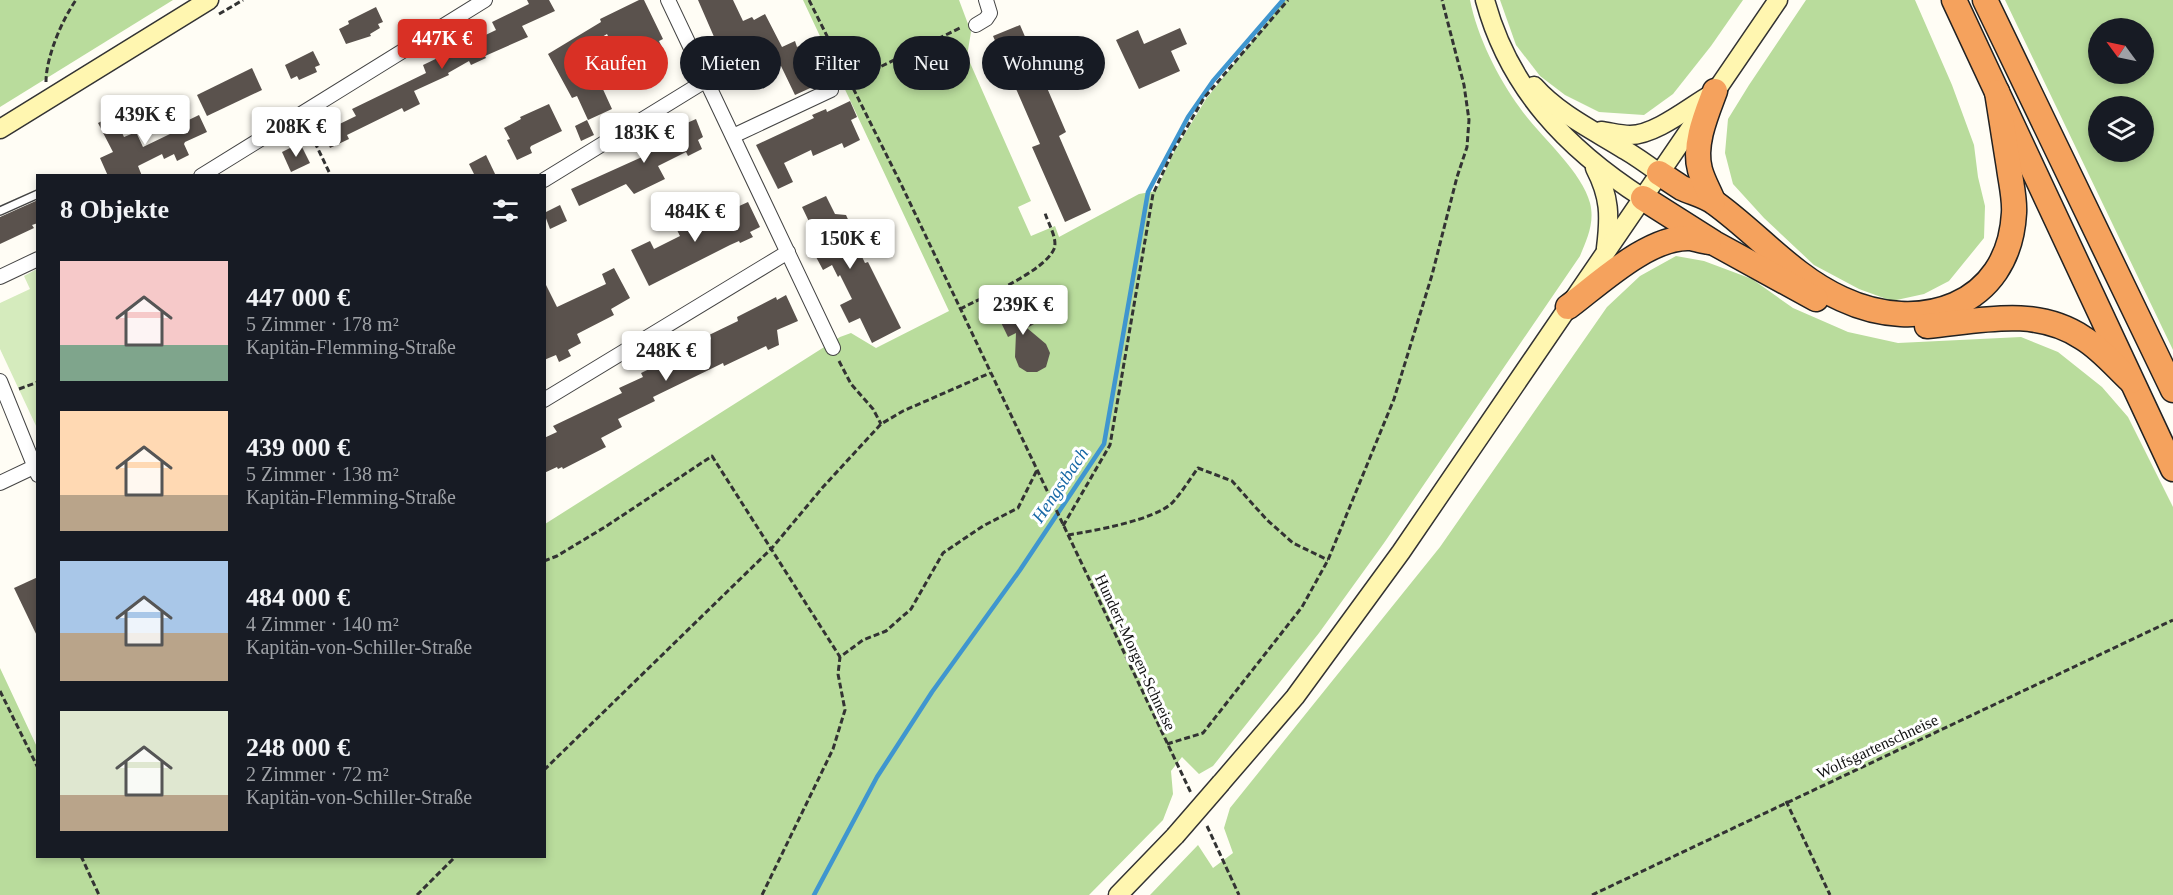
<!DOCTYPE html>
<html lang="de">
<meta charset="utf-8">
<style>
:root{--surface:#171b24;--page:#242831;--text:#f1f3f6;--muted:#9ea1a6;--accent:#d93025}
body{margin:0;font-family:Georgia,serif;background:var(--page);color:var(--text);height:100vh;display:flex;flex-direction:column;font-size:22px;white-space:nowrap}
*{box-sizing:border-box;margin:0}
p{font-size:20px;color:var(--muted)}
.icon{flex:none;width:33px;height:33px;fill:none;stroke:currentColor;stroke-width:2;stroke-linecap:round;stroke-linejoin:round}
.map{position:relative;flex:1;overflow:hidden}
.sheet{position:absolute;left:36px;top:174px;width:510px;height:684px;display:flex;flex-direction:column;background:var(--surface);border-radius:0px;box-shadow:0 3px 9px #0003}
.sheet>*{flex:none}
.top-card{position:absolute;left:564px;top:36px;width:570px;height:54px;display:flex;gap:12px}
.needle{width:39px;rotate:303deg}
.buttons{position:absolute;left:2088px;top:18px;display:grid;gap:12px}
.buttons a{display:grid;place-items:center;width:66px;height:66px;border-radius:50%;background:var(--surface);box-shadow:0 3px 9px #0003;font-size:30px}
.price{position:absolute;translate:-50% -51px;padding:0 14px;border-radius:6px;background:#fff;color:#222;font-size:20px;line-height:39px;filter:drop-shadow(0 2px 3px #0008)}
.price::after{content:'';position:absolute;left:50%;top:36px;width:18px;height:14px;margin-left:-9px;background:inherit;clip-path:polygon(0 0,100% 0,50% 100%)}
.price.selected{background:var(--accent);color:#fff}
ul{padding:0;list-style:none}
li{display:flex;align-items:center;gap:18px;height:150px;padding:0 24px}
li span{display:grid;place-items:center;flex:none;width:168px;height:120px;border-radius:0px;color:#555}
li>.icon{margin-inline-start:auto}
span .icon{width:72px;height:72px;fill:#fffc;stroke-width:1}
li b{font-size:26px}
h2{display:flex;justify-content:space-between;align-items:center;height:72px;padding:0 24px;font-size:26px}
.pill{padding:0 21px;border-radius:27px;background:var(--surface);box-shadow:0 3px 9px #0003;font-size:21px;line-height:54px}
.pill.selected{background:var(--accent);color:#fff}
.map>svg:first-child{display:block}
.green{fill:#d5ebbd}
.forest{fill:#b9dc9c;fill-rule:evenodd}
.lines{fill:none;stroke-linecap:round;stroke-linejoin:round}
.stream{stroke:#3f96cf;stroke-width:4.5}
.building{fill:#5a524d}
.lane-casing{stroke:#444;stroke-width:10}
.street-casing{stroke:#444;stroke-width:16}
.secondary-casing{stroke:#333;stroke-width:21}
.highway-casing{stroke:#222;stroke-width:27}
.path{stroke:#333;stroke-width:3;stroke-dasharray:6 3;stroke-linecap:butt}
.lane{stroke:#fff;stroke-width:7}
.street{stroke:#fff;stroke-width:14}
.secondary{stroke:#fff6b0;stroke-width:18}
.highway{stroke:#f5a25d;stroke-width:24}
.secondary-bridge-casing{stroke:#333;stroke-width:21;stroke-linecap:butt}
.secondary-bridge{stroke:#fff6b0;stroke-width:18}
.labels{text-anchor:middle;stroke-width:6;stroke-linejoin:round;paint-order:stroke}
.street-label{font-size:16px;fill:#111;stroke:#fff}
.water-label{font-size:18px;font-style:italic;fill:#1768a6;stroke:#fff}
</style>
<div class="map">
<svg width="2173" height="895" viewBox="0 0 2173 895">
<rect width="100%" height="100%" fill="#fffdf5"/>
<polygon class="green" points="37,269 37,428 0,349 0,303 30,289 24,276"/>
<g class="forest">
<polygon points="0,0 173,0 0,107"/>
<path d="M803,0h156l12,32 -4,24 64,145 -13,6 13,29 24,-10 4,11 80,-43 17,-3 18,-39 32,-53 79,-99h185c7,36 28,78 50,108 19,27 62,63 70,95 5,19 -3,36 -10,53l-196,287 -65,90 -106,133 -14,8 -17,-17 -11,14 2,23 -10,26 -74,75h-1089v-227l37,79 1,109h506l1,-332 295,-187 11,-4 25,15 73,-37z"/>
<polygon points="1500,0 1743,0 1711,46 1673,94 1644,115 1599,112 1565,95 1540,76 1516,45"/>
<polygon points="1806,0 1915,0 1952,85 1974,145 1978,177 1985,206 1984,238 1949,281 1924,294 1892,301 1859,289 1814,265 1764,218 1733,184 1725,153 1728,119 1749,85"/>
<path d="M2005,0h168v350zM2144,28v46h-46v-46zM2144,106v46h-46v-46z"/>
<polygon points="1676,256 1704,261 1752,279 1793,308 1848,332 1898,343 2021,337 2058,352 2102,387 2128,417 2173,507 2173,895 1150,895 1198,845 1213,868 1233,853 1224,828 1230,808 1440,547 1607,307 1640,276"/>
</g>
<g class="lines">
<polyline class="stream" points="814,895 877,777 932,692 1020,570 1104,444 1148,192 1188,117 1213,81 1283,0"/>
</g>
<g class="building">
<polygon points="527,0 549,0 555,11 522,26 528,37 485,56 486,58 471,65 469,61 448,73 449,75 414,91 420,104 404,112 402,108 347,135 349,139 330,148 323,132 356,116 352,109 426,73 423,65 496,30 492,22 529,4"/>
<polygon points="639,0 644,0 663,39 659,41 667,57 627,76 607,34 565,59 575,74 590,77 596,74 612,109 588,120 577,96 572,98 548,54 601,22 600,19"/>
<polygon points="698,0 733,0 743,21 752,17 754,20 765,14 782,47 795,41 797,47 801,45 819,84 795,95 781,66 771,71 759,46 756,48 750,36 731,46 727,39 718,46"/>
<polygon points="376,7 383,22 378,24 380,28 370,34 371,36 346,44 339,29 349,24 348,21"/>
<polygon points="1020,25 1066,132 1059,136 1091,210 1065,222 1032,147 1040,144 993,36"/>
<polygon points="1180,28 1187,44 1171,51 1180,71 1139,89 1116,40 1138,30 1144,44"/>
<polygon points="313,51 320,65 315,67 317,72 299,80 297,76 291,79 285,65"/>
<polygon points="252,68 262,90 207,116 197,95"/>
<polygon points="850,101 857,117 851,120 860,140 844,148 842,143 813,156 811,150 784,163 793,182 778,189 756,145 814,118 812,115 826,109 827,112"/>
<polygon points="549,104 562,131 531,146 530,148 532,153 517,160 507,140 510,139 504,128 521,119 520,117"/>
<polygon points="114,115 124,137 136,132 143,147 172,133 170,129 199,115 207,132 185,142 184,144 189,155 177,161 174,154 164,159 162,154 138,166 142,176 108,176 100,158 113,152 98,123"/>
<polygon points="696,119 703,137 698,140 702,149 688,156 686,152 658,166 665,179 634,194 626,184 579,206 571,189 642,157 637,145"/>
<polygon points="587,120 594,135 581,141 575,126"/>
<polygon points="300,143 310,163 291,172 282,152"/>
<polygon points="486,155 496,176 475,176 469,164"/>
<polygon points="826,196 835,214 846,215 853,230 850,232 865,263 868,262 901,328 872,343 860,318 849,323 840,305 852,299 840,275 838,277 832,265 823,270 815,255 818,253 811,237 815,234 802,207"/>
<polygon points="38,200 38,223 32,225 34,228 0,244 0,217"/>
<polygon points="748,202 760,227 750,232 753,237 740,243 739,241 730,245 649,286 631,250 650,241 654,249 680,236 673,222 685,217 691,228"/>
<polygon points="560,205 567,221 550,229 544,213"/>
<polygon points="614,268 630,298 611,309 614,315 577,334 581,343 568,350 571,356 559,362 556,355 544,360 544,281 557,307 606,284 602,274"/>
<polygon points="786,295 798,321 777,330 779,345 768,350 766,346 724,366 723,363 653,397 655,401 618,419 622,427 601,438 606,447 563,469 562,467 558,469 557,467 544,473 544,438 557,432 553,426 622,393 619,388 643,377 641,373 711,339 709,335 738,321 737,317 776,297 777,300"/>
<polygon points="1020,295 1034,324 1027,328 1046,344 1050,353 1046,367 1037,372 1027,372 1019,367 1015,357 1016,333 1008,337 994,308"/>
<polygon points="38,577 38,638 14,588"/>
</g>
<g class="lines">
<defs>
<polyline id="lane" points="0,211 38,194"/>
<g id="street">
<polyline points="668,0 833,348"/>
<polyline points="976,25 986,19 990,13 986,0"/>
<polyline points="733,136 831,90"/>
<polyline points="201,176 485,0"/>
<polyline points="544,180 705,81"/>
<polyline points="0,277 38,259"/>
<polyline points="0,381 38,475"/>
<polyline points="544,400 788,252"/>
<polyline points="0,483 38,465"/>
</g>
<g id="secondary">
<path d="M1485,0c24,89 82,149 158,198"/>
<path d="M1534,86c25,28 59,44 91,64 12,7 23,15 34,23"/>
<polyline points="0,129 209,0"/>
<path d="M1601,131c9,1 19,4 29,4 25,0 58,-27 80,-40"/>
<path d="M1595,168c15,29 15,48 11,80"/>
<polyline points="1221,783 1295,697 1401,552 1778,0"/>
<polyline points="1118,895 1175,836"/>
</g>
<g id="highway">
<polyline points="1954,0 2173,469"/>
<polyline points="1985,0 2173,390"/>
<path d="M1659,173c8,5 15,10 23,15 11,5 24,8 33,15 43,31 78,74 127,96 77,36 167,8 172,-86 1,-14 -3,-30 -5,-45 -4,-25 -8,-51 -12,-76"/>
<polyline points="1643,198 1714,243 1816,299"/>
<path d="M1713,201c-4,-10 -10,-20 -13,-31 -7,-25 6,-55 15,-79"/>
<path d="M1568,307c31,-23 81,-71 122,-69 6,1 13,3 19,4"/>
<path d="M1927,326c53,-5 108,-20 156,12 18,11 33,29 48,43"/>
</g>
</defs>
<use href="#lane" class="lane-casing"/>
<use href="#street" class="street-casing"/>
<use href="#secondary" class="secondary-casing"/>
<use href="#highway" class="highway-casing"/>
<g class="path">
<polyline points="809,0 901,184 1191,793"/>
<polyline points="219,14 243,0"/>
<path d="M46,82c0,-25 16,-62 30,-82"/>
<polyline points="849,82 962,27"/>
<polyline points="307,126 331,176"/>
<path d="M960,309c23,-12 84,-37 94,-60 4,-10 -6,-26 -9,-36"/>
<polyline points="839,361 851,384 873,409 881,424"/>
<polyline points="19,389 38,382"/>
<polyline points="1063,526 1110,445 1153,194 1173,151 1204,98 1288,0"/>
<path d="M1068,535c25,-4 88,-15 105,-33 9,-10 17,-23 25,-34l34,13 35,39 26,23 35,17"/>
<polyline points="544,561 557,556 605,527 712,456 840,657"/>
<polyline points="0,691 38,768"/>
<polyline points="1167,744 1203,733 1302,607 1328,560 1394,399 1432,275 1457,177 1467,147 1469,120 1464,85 1442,0"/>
<polyline points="544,770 772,548 823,487 881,424 903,411 990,373"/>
<polyline points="1786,801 1830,895"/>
<polyline points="1207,826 1239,895"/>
<polyline points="81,856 99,895"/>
<polyline points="417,895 456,856"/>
<polyline points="762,895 833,749 845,710 838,674 840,657 863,640 886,631 911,609 943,553 983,526 1018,508 1037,470"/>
<polyline points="1592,895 2173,620"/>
</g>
<use href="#lane" class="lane"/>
<use href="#street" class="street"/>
<use href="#secondary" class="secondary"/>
<use href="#highway" class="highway"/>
<defs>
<polyline id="secondary-bridge" points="1175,836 1221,783"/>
</defs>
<use href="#secondary-bridge" class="secondary-bridge-casing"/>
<use href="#secondary-bridge" class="secondary-bridge"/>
</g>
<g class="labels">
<g class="street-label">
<text transform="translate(1136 652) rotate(65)" y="6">Hundert-Morgen-Schneise</text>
<text transform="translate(1877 746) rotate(-25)" y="6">Wolfsgartenschneise</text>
</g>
<g class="water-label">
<text transform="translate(1060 485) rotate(-56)" y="6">Hengstbach</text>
</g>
</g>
</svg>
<div class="buttons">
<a><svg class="needle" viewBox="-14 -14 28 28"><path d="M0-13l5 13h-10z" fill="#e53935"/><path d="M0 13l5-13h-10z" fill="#9ea1a6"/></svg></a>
<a><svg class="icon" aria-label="layers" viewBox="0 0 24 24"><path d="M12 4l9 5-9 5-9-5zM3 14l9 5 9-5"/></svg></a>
</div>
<b class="price selected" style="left:442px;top:70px">447K €</b>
<b class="price" style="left:145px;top:146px">439K €</b>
<b class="price" style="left:296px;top:158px">208K €</b>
<b class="price" style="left:644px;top:164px">183K €</b>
<b class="price" style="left:695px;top:243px">484K €</b>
<b class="price" style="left:850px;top:270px">150K €</b>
<b class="price" style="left:1023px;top:336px">239K €</b>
<b class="price" style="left:666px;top:382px">248K €</b>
<div class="top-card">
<a class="pill selected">Kaufen</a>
<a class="pill">Mieten</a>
<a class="pill">Filter</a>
<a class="pill">Neu</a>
<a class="pill">Wohnung</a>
</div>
<section class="sheet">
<h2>8 Objekte<svg class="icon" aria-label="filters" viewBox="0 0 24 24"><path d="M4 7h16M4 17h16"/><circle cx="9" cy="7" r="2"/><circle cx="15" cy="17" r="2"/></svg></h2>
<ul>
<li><span style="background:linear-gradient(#f6c9c9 70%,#7fa58c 0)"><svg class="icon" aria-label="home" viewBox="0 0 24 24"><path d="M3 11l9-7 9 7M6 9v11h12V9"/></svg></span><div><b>447 000 €</b><p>5 Zimmer · 178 m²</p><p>Kapitän-Flemming-Straße</p></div></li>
<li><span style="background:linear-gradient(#ffd9b3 70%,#b9a48a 0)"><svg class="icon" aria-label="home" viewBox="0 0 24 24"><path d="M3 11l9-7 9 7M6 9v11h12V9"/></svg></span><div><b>439 000 €</b><p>5 Zimmer · 138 m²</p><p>Kapitän-Flemming-Straße</p></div></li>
<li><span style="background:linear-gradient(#a9c7e8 60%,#b9a48a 0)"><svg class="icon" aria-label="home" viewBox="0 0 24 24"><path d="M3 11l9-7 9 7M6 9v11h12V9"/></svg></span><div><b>484 000 €</b><p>4 Zimmer · 140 m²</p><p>Kapitän-von-Schiller-Straße</p></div></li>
<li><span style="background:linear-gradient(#dfe7d0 70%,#b9a48a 0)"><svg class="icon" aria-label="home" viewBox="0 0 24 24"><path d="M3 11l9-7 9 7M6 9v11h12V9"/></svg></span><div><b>248 000 €</b><p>2 Zimmer · 72 m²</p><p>Kapitän-von-Schiller-Straße</p></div></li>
</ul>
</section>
</div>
